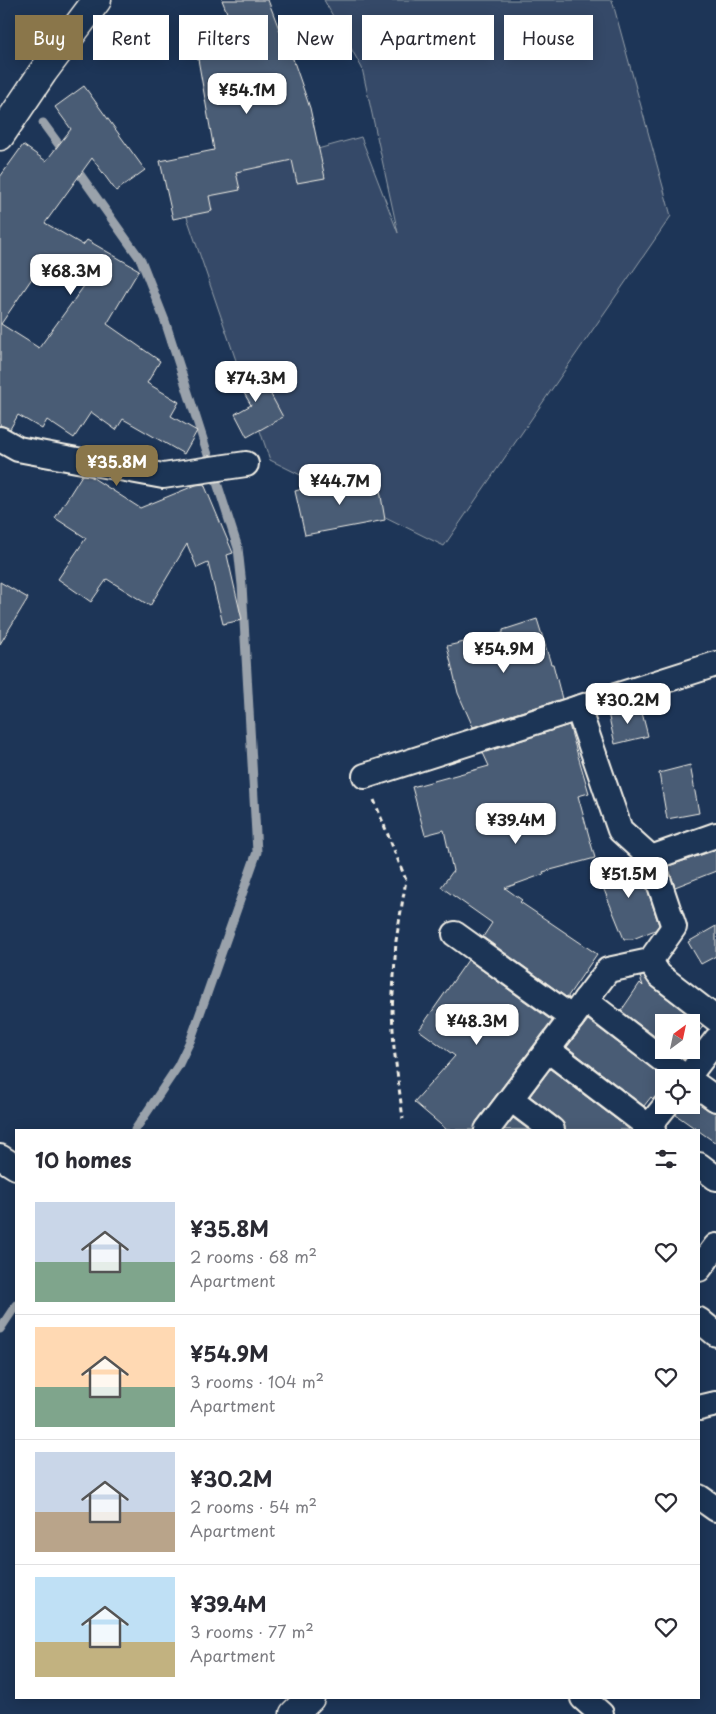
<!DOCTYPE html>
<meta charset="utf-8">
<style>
:root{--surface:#fff;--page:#f7f7f7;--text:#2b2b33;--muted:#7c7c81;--line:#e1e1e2;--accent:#8a764a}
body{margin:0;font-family:"Playpen Sans",sans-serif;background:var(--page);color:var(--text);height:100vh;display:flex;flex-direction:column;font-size:19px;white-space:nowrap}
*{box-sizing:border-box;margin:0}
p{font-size:16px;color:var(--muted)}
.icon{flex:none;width:28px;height:28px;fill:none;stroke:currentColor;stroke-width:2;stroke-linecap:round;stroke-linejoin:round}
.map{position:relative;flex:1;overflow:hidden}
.panel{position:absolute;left:15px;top:1129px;width:685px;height:570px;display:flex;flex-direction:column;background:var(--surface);border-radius:0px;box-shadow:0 2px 12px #0003}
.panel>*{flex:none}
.banner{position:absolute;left:15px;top:15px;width:686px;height:45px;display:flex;gap:10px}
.needle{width:32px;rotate:33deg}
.buttons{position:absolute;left:655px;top:1014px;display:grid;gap:10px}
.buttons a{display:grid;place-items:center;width:45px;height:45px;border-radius:0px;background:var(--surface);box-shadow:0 2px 12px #0003;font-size:25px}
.price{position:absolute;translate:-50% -42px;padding:0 11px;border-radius:10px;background:#fff;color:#222;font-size:16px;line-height:32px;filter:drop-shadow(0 1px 2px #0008)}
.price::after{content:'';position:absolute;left:50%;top:30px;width:15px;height:11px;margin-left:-8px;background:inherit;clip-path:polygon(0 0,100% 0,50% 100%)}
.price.current{background:var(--accent);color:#fff}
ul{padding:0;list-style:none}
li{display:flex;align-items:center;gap:15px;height:125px;padding:0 20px}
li+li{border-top:1px solid var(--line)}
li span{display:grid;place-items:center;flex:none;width:140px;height:100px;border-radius:0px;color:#555}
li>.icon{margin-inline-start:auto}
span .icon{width:60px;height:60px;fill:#fffc;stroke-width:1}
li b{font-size:21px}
h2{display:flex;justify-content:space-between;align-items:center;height:60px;padding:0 20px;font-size:21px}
.chip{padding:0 18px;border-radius:0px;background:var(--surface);box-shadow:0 2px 12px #0003;font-size:18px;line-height:45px}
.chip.current{background:var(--accent);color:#fff}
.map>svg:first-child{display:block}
.green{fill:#354a67;stroke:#949ea8}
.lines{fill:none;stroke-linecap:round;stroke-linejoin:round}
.stream{stroke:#9aa2ab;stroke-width:9}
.building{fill:#485b74;stroke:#f4f1e8;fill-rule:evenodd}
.minor-casing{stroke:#f4f1e8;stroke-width:28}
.tertiary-casing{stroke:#f4f1e8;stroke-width:31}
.path{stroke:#f4f1e8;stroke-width:3;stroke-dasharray:5 4;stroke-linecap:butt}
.minor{stroke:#1d3557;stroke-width:24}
.tertiary{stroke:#1d3557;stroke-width:28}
</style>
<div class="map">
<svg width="716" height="1714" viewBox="0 0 716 1714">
<rect width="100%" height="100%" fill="#1d3557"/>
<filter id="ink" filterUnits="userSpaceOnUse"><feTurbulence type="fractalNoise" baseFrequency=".02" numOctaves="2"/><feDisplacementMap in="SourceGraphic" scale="10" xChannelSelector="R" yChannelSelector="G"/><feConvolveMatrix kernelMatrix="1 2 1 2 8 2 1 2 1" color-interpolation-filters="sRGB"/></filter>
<g filter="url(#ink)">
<polygon class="green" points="324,0 612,0 671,216 444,546 270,460 177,188 361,137 398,233 362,68"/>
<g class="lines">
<g class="stream">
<polyline points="43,123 65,153"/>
<polyline points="74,166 141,260 165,321 238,548 242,585 257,852 191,1039 178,1066 135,1130"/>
<polyline points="0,1329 16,1305"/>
</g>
</g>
<g class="building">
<polygon points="222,0 268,0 281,34 284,33 310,108 325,178 297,183 292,160 236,172 240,190 209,196 212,211 173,219 160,161 214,150 198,59 242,51"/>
<path d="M84,86l61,84 -29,21 -24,-33 -47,65 38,22 4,-5 52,30 -32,54 53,37 -13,22 32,19 -8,14 26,15 -13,23 -61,-35 -7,11 -25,-18 -17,26 -27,-18 -5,9 -24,-14 -8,14 -10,-4v-248l23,-32 23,16 25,-32 -16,-22zM43,262l41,24 -45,62 -38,-24z"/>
<polygon points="255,365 283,417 247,437 235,414 251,405 234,376"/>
<polygon points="82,475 90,476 140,508 196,485 204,484 233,553 227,555 242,620 223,624 208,563 197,568 187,544 150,606 107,579 91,602 58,579 86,538 55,518"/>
<polygon points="378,478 385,520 305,535 295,491 322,484 322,487"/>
<polygon points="0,582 28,598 0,644"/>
<polygon points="537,619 551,664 553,664 562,699 473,727 458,693 447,646 503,633 503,630"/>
<polygon points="640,705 648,736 615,744 608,713"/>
<polygon points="569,725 589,793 578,796 595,858 543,872 544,874 505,888 522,900 520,902 597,954 568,996 569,999 483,937 492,923 441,887 453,871 444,830 425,835 412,787 489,766 483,753"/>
<polygon points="690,765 699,813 667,819 659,773"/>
<polygon points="716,850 716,871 675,887 668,866"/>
<polygon points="631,859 637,864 642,873 659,925 655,930 633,939 624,939 596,870"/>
<polygon points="716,926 716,956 701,964 688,942"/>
<polygon points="468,960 552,1021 476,1122 474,1130 447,1130 414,1102 455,1056 419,1030"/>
<polygon points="644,976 651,986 703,1026 691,1043 691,1022 664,1022 664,1043 621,1011 640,983 643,986 640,977"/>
<polygon points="588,1020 664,1078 664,1092 653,1099 651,1097 644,1106 567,1047"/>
<polygon points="550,1069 629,1129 628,1130 565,1130 564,1124 560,1119 530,1096"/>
<polygon points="691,1098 708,1110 716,1113 716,1143 676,1115 679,1105 691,1105"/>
<polygon points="513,1118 529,1130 504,1130"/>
</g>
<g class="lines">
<defs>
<g id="minor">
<polyline points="0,439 18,449 163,476 246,464"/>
<polyline points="365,776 716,664"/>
<polyline points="651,858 716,835"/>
<polyline points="455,934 572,1018"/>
<polyline points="650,961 659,975 716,1019"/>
<polyline points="585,1000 686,1078"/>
<polyline points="548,1050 653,1130"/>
<polyline points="687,1078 716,1040"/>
<polyline points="691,1081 716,1099"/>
<polyline points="511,1099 552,1130"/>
<polyline points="487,1130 608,970 650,961 674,927 651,858 620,830 578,708"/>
<polyline points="646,1130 666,1105"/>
<polyline points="0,1157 16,1167"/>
<polyline points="699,1165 716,1178"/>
<polyline points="699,1269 716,1246"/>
<polyline points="699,1320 716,1334"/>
<polyline points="699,1408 716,1404"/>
<polyline points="699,1497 716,1509"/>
<polyline points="583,1698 601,1714"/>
</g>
<g id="tertiary">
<polyline points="0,136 43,72 97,0"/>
<polyline points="294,1714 310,1698"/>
</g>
</defs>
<use href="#minor" class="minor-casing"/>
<use href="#tertiary" class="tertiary-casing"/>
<polyline class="path" points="374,800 406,880 396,941 392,1011 394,1048 403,1119"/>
<use href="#minor" class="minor"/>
<use href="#tertiary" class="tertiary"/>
</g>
</g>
</svg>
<div class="buttons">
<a><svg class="needle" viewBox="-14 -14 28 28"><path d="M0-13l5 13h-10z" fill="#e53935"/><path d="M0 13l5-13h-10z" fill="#7c7c81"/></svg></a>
<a><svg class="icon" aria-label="locate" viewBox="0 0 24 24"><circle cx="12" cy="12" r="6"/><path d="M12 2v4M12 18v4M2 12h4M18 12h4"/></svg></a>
</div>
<b class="price" style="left:247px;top:115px">¥54.1M</b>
<b class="price" style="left:71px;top:296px">¥68.3M</b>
<b class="price" style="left:256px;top:403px">¥74.3M</b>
<b class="price current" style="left:117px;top:487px">¥35.8M</b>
<b class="price" style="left:340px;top:506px">¥44.7M</b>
<b class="price" style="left:504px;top:674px">¥54.9M</b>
<b class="price" style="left:628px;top:725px">¥30.2M</b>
<b class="price" style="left:516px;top:845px">¥39.4M</b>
<b class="price" style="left:629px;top:899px">¥51.5M</b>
<b class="price" style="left:477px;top:1046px">¥48.3M</b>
<div class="banner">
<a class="chip current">Buy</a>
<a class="chip">Rent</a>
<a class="chip">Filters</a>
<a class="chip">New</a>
<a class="chip">Apartment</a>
<a class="chip">House</a>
</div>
<section class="panel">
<h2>10 homes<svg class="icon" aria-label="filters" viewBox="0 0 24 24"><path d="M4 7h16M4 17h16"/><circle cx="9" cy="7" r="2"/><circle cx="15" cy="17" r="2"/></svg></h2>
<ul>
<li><span style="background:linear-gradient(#c9d6e8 60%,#7fa58c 0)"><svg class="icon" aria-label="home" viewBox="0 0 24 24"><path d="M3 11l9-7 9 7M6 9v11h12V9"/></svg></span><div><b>¥35.8M</b><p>2 rooms · 68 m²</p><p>Apartment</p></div><svg class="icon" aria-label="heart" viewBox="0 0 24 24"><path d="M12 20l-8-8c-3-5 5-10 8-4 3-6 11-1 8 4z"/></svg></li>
<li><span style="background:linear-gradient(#ffd9b3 60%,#7fa58c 0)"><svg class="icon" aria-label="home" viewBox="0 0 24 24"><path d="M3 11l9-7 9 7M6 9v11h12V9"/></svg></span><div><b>¥54.9M</b><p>3 rooms · 104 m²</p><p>Apartment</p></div><svg class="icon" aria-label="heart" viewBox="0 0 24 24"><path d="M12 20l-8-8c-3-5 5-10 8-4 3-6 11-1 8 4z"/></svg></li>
<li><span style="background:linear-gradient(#c9d6e8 60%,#b9a48a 0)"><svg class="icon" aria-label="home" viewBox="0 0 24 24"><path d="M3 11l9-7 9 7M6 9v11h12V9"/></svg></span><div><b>¥30.2M</b><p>2 rooms · 54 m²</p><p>Apartment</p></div><svg class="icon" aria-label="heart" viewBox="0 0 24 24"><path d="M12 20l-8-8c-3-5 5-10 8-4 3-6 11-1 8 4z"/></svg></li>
<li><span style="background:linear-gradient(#bfe0f5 65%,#c2b280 0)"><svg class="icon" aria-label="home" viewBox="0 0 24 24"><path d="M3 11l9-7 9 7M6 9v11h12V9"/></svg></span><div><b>¥39.4M</b><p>3 rooms · 77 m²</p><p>Apartment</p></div><svg class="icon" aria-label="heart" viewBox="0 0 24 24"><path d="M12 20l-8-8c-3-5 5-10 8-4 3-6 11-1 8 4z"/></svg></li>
</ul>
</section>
</div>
